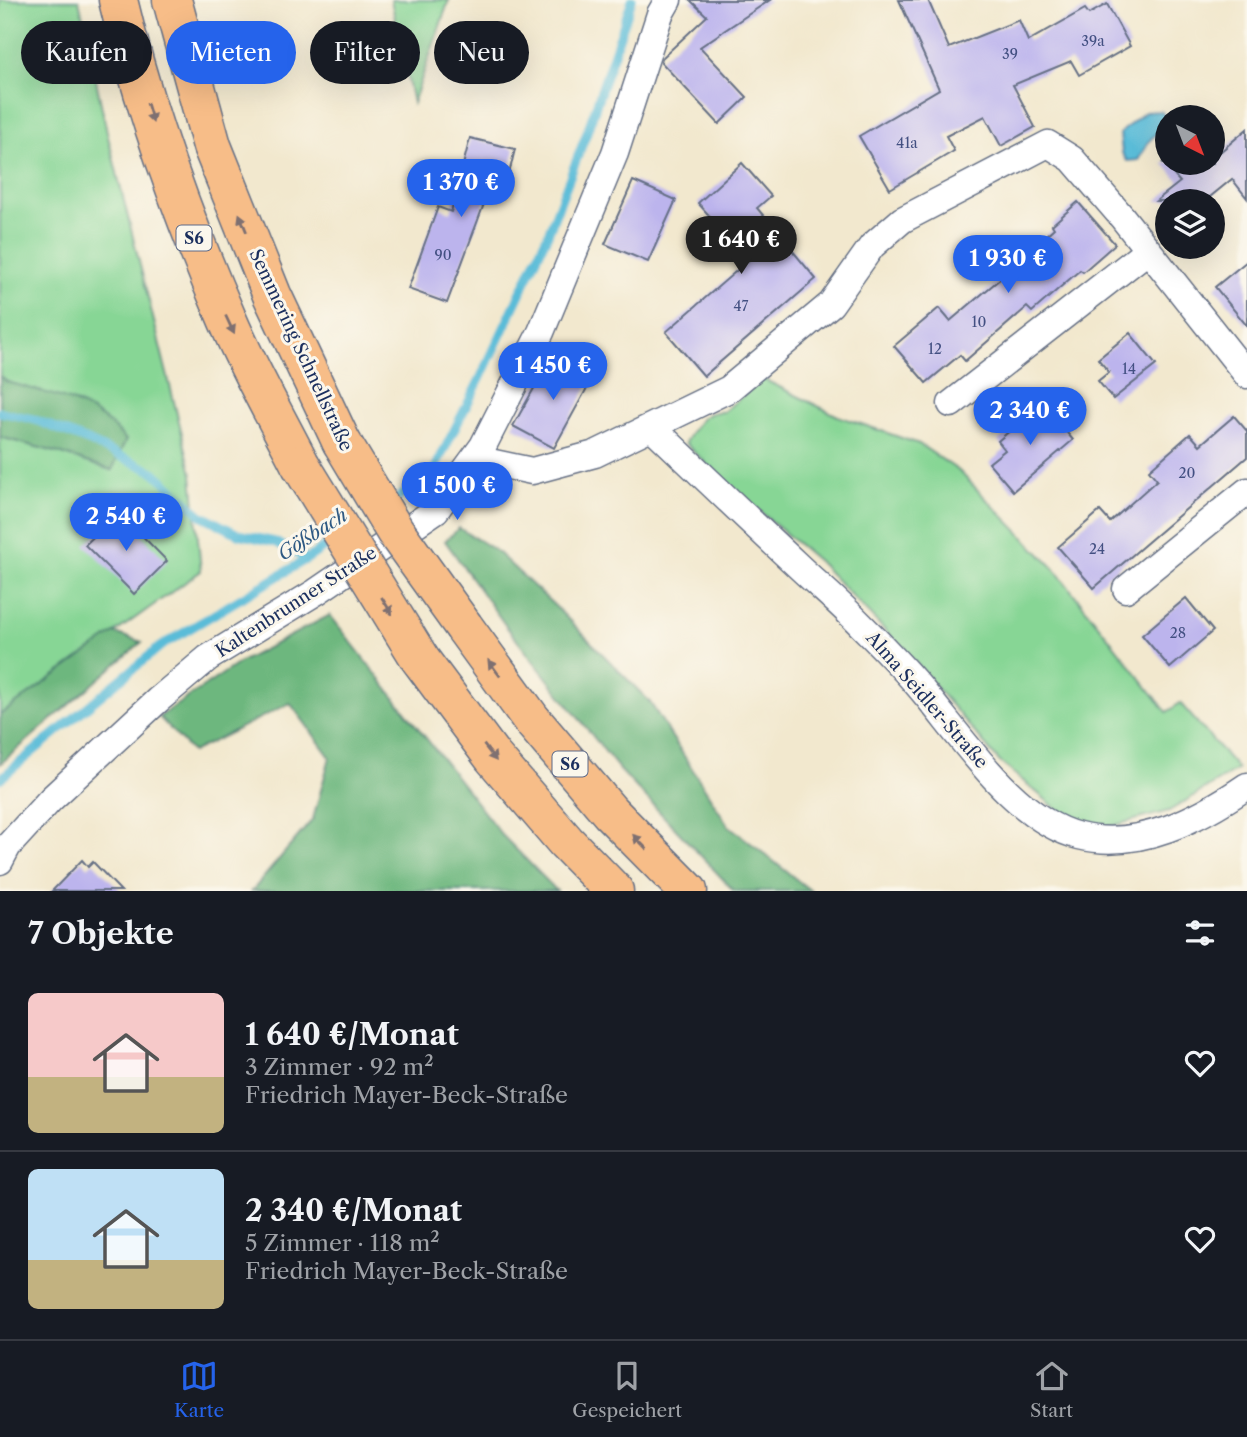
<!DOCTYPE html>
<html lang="de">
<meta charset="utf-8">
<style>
:root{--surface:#171b24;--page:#242831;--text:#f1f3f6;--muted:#9ea1a6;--line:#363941;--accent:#2563eb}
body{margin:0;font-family:"Libre Caslon Text",serif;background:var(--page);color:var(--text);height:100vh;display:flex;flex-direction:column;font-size:26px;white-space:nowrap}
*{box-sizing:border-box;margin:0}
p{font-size:23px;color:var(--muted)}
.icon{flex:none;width:38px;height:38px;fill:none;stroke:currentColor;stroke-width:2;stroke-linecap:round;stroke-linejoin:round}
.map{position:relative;height:891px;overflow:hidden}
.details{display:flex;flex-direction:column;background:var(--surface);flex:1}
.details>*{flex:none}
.guide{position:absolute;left:21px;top:21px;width:700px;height:63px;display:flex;gap:14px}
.needle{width:46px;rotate:138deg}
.controls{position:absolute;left:1155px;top:105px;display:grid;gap:14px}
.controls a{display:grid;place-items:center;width:70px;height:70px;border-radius:50%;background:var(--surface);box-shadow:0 7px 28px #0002;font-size:35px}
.price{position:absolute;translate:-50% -60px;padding:0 16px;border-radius:24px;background:var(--accent);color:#fff;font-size:23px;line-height:46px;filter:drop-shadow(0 2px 4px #0008)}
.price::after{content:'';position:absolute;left:50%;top:42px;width:21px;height:16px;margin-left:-10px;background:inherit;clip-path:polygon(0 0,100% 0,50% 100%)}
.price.on{background:#222;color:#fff}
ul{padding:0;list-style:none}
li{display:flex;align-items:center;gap:21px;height:175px;padding:0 28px}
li+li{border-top:2px solid var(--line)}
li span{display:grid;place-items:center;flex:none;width:196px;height:140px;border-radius:10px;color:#555}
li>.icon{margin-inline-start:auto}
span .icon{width:84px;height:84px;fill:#fffc;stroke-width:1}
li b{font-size:30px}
h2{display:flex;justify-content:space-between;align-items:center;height:84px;padding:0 28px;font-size:30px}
.pill{padding:0 24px;border-radius:32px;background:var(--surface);box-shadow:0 7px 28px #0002;font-size:24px;line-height:63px}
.pill.on{background:var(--accent);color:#fff}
.tabs{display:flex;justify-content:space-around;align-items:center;height:98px;border-top:2px solid var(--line);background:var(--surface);font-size:19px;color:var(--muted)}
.tabs a{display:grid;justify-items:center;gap:4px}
.tabs .on{color:var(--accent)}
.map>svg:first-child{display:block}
.green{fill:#87d695;stroke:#51827a;stroke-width:2}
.forest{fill:#6db77e;stroke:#44736e;stroke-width:2}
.water{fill:#5abcd8;stroke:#3a769b;stroke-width:2}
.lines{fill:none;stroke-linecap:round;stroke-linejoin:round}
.stream{stroke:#5abcd8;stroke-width:9}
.building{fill:#bcb4ed}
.street-casing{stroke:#667085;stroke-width:29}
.highway-casing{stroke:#667085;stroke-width:41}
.street{stroke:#fff;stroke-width:26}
.highway{stroke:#f7bd88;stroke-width:38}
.highway-bridge-casing{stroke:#667085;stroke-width:41;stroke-linecap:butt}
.highway-bridge{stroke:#f7bd88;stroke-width:38}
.oneway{fill:#7e6f71}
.labels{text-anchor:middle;stroke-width:6;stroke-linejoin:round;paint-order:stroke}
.number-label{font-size:14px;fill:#435082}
.shield{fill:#fbf7ec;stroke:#5e6b89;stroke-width:2}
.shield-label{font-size:16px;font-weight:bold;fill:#1b2f5e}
.street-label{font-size:18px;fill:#1b2f5e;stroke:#fbf7ec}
.water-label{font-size:19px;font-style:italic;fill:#2e5983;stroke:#fbf7ec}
</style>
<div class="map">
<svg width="1247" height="891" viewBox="0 0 1247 891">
<rect width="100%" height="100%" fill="#fbf7ec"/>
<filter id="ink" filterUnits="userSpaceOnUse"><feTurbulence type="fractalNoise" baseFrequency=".0143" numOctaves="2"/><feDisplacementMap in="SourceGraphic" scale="14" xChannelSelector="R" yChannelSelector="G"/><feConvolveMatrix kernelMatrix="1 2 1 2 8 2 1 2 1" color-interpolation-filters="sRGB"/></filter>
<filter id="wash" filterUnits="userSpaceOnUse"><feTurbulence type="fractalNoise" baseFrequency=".00686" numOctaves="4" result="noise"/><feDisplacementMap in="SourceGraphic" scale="28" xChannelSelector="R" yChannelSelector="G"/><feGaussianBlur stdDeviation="1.57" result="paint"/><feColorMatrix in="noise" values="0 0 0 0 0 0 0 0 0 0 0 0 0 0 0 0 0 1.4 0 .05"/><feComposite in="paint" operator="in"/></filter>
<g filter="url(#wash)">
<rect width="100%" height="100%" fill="#f2e8ce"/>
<g class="green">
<polygon points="0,0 79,0 108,137 192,474 201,571 0,715 0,437 59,453 111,470 81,404 7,382 0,376"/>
<polygon points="391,0 449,0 413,103"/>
<path d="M763,379l75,37 81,28 40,27 93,95 115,146 13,-9 58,66 -69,42 -65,17 -41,-14 -64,-53 -93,-109 -88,-91 -94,-80 -39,-38c9,-16 17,-33 38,-31z"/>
</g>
<g class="forest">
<path d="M0,376l7,6c49,14 85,18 119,58l-14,30 -53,-17 -59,-16z"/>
<polygon points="459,528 496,551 556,607 649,701 728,825 811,891 734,891 619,769 508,629 445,541"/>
<polygon points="330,615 501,834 557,891 252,891 313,819 330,757 290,703 192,752 159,717 240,662"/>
<polygon points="114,633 142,642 0,764 0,715"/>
</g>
<polygon class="water" points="1161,111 1167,119 1162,128 1149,141 1138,160 1127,161 1122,153 1120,133 1145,112"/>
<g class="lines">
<g class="stream">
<polyline points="0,412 33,419 90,442 154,472 201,515 238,534 275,542 307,559"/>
<polyline points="389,504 432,474 480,379 548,234 586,135 632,0"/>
<polyline points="0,779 161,646 307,559 336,539"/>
</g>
</g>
<g id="blocks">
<g class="building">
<polygon points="690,0 770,0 700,47 747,97 719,124 661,62 662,58 707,16"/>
<polygon points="899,0 928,0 949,48 1019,20 1028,41 1085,9 1089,14 1107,4 1130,46 1079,75 1071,61 1013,85 1035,127 1001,146 985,116 946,136 954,151 890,189 859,136 939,89"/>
<polygon points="1247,129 1247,198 1232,179 1205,201 1156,201 1180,182 1163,163 1213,163 1213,158"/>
<polygon points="470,138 515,149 503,199 487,196 447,303 408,289 438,207 451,212"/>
<polygon points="742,163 771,196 757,208 816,279 704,376 666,332 749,260 698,203"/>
<polygon points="633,181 676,200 648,262 605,244"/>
<polygon points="1078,202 1115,244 1083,272 1080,270 1032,312 1027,307 965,361 960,355 926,383 894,346 939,308 950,321 1001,278 1000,276 1054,228 1052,225"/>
<polygon points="1247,261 1247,326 1215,287"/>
<polygon points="1130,333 1156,365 1113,399 1098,381 1109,372 1098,359"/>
<polygon points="552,356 592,379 554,448 513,426"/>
<polygon points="1042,403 1073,440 1013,491 989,463 1005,450 998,441"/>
<polygon points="1234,416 1247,431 1247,457 1094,588 1058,547 1100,511 1110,522 1157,480 1149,470 1190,434 1200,445"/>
<polygon points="119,512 167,561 134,594 85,545"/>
<polygon points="1186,598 1213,631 1170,668 1142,635"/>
<polygon points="82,860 88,867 93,862 121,891 52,891"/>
</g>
</g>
</g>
<g filter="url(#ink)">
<use href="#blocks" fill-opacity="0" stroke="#667085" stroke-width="2"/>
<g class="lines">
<defs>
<g id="street">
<polyline points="951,404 1147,251"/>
<path d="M653,428c47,45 94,90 142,135 22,21 45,40 66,62 22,22 45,45 65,70 39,47 91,126 153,141 60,15 121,-18 168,-50"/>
<polyline points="475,459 532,471 595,454 729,389 831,304 872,246 902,220 1048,144 1072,159 1122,217 1247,375"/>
<polyline points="1126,589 1247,491"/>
<polyline points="0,861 8,846 51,799 158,700 208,658 316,592 436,510 483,446 541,332 615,153 660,14 668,0"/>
</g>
<g id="highway">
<path d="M118,0c26,110 65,217 110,321 21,49 48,96 72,143"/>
<polyline points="172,0 212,146 272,295 341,441"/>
<polyline points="464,627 531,719 610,812 688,891"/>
<polyline points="420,659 493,757 566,842 614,891"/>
</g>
</defs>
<use href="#street" class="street-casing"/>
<use href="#highway" class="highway-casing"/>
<use href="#street" class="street"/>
<use href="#highway" class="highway"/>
<defs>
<g id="highway-bridge">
<polyline points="341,441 395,531 464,627"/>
<polyline points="300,464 420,659"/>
</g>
</defs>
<use href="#highway-bridge" class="highway-bridge-casing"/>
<use href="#highway-bridge" class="highway-bridge"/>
</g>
<defs><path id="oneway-solid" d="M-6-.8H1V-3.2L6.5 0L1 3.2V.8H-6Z" transform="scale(1.75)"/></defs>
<g class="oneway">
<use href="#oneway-solid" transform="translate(150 113) rotate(73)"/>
<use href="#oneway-solid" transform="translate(243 223) rotate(-112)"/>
<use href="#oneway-solid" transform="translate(230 325) rotate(65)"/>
<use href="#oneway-solid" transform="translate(387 606) rotate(58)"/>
<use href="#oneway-solid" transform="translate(494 668) rotate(-126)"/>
<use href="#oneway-solid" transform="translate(490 753) rotate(52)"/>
<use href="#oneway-solid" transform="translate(640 842) rotate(-134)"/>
</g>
</g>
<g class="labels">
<g class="number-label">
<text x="1093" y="46">39a</text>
<text x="1010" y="59">39</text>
<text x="907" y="148">41a</text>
<text x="443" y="260">90</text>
<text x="741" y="311">47</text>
<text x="979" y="327">10</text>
<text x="935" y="354">12</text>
<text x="1129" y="374">14</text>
<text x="1187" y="478">20</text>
<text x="1097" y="554">24</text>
<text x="1178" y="638">28</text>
</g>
<g class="shield">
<rect x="176.5" y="225.5" width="35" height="25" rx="5"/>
<rect x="552.5" y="751.5" width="35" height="25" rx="5"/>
</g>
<g class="shield-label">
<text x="194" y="244">S6</text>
<text x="570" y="770">S6</text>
</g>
<g class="street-label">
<text transform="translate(301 350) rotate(65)" y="6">Semmering Schnellstraße</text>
<text transform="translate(296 602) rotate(-33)" y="6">Kaltenbrunner Straße</text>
<text transform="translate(927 700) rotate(49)" y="6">Alma Seidler-Straße</text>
</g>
<g class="water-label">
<text transform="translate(312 534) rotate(-33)" y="7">Gößbach</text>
</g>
</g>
</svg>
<div class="controls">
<a><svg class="needle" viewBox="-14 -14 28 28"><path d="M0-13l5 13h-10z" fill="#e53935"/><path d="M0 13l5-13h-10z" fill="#9ea1a6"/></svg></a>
<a><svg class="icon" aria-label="layers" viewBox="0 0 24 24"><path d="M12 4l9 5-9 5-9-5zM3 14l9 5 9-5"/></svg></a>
</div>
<b class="price" style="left:461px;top:219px">1 370 €</b>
<b class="price on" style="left:741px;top:276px">1 640 €</b>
<b class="price" style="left:1008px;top:295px">1 930 €</b>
<b class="price" style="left:553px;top:402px">1 450 €</b>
<b class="price" style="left:1030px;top:447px">2 340 €</b>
<b class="price" style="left:457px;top:522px">1 500 €</b>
<b class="price" style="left:126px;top:553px">2 540 €</b>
<div class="guide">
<a class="pill">Kaufen</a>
<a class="pill on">Mieten</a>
<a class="pill">Filter</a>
<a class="pill">Neu</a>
</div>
</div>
<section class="details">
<h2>7 Objekte<svg class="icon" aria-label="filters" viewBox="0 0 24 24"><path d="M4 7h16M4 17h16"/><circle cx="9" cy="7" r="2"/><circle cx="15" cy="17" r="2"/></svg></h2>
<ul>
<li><span style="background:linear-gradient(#f6c9c9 60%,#c2b280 0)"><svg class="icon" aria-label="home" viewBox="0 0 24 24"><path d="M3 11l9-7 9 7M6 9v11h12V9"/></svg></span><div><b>1 640 €/Monat</b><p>3 Zimmer · 92 m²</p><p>Friedrich Mayer-Beck-Straße</p></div><svg class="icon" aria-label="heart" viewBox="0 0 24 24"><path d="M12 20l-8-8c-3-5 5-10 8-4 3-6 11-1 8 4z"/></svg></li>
<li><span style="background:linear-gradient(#bfe0f5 65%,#c2b280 0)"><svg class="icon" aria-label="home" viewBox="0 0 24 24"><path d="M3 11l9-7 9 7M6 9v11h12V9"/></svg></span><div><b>2 340 €/Monat</b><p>5 Zimmer · 118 m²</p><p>Friedrich Mayer-Beck-Straße</p></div><svg class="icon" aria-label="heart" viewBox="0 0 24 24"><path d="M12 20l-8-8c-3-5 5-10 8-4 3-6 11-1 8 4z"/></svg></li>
</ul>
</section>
<nav class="tabs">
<a class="on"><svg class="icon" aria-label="map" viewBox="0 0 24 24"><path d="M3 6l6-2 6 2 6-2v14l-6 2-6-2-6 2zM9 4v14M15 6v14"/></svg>Karte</a>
<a><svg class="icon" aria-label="saved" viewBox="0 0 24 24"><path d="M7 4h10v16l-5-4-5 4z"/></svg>Gespeichert</a>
<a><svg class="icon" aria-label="home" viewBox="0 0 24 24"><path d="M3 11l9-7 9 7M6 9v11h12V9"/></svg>Start</a>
</nav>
